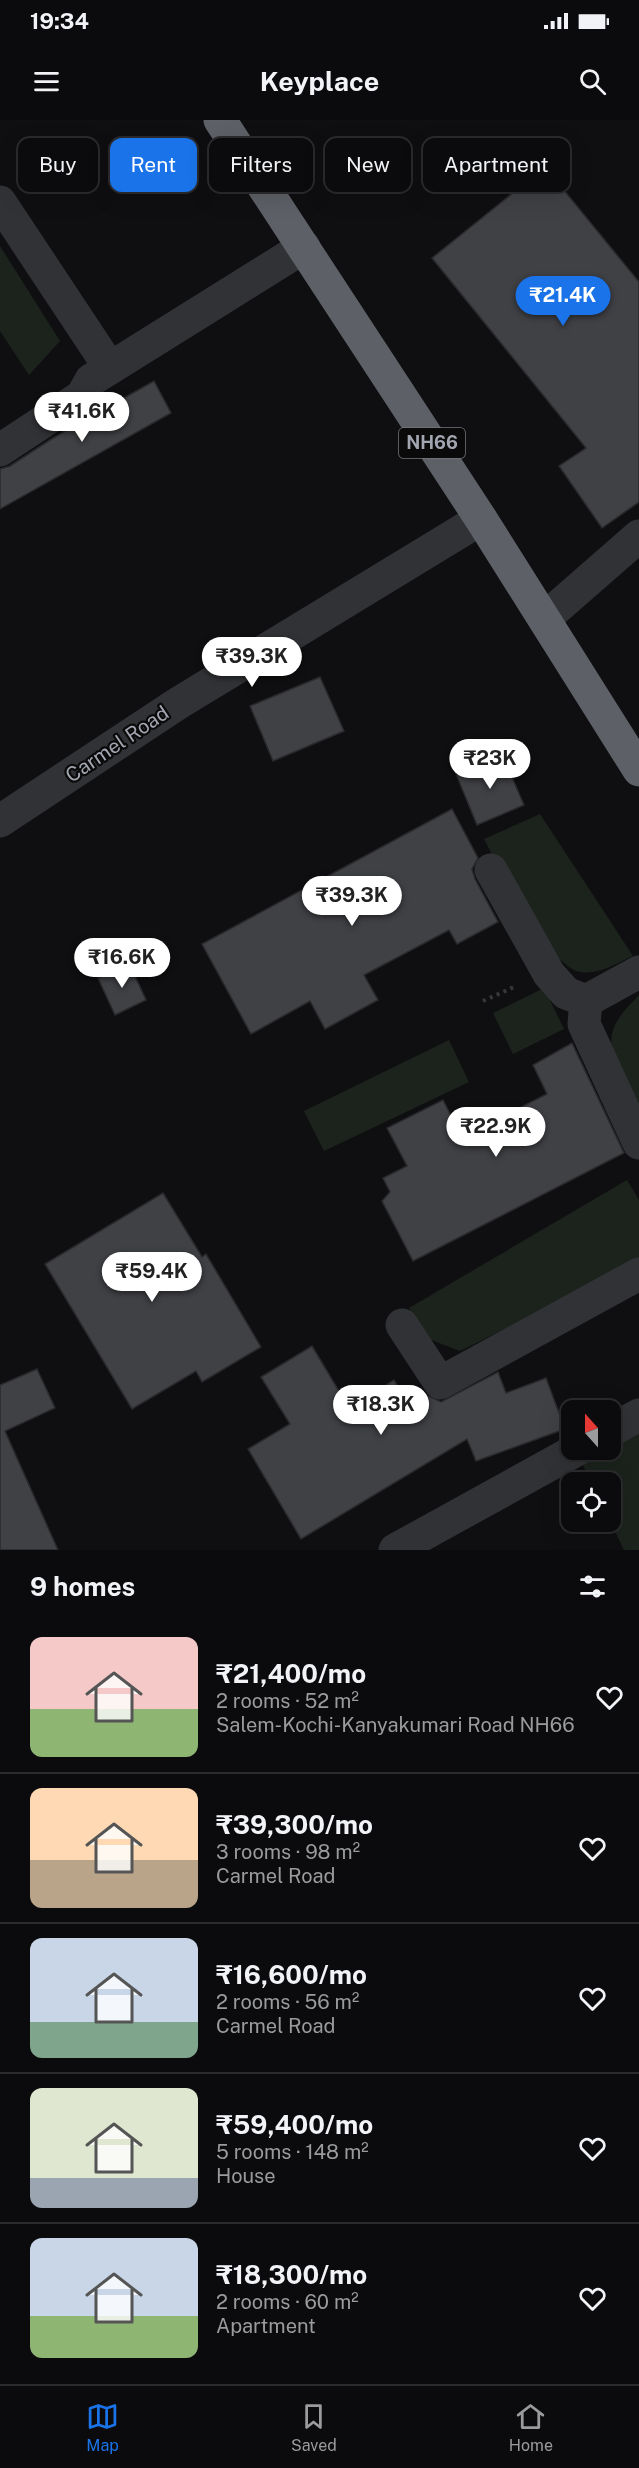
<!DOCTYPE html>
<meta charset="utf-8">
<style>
:root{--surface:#0b0b0d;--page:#141416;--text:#f1f3f6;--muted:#9a9b9d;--line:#2b2b2e;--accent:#1a73e8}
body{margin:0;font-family:"Public Sans",sans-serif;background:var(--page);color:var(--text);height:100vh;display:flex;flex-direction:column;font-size:22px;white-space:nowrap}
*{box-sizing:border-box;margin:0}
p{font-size:20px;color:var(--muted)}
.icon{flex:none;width:33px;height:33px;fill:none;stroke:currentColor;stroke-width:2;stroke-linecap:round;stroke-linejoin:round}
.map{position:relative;height:1430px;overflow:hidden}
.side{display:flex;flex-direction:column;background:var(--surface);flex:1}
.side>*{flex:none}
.guide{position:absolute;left:18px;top:18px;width:603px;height:54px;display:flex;gap:12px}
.needle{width:39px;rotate:339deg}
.fabs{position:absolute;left:561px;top:1280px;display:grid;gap:12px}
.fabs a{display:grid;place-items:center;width:60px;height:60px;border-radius:12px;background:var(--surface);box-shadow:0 6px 24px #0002,0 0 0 2px var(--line);font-size:30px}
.price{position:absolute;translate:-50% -51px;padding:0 14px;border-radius:21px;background:#fff;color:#222;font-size:20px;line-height:39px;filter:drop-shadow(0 2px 3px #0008)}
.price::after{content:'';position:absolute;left:50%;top:36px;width:18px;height:14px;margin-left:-9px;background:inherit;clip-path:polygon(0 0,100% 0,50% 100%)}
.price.on{background:var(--accent);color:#fff}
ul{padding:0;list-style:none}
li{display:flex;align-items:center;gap:18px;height:150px;padding:0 30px}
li+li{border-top:2px solid var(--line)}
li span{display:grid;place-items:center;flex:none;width:168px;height:120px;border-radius:12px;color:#555}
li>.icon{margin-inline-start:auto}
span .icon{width:72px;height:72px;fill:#fffc;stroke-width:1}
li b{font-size:26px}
h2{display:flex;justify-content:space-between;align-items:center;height:72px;padding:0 30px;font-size:26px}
.pill{padding:0 21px;border-radius:12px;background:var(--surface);box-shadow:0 6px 24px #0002,0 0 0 2px var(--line);font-size:21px;line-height:54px}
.pill.on{background:var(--accent);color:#fff}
.status{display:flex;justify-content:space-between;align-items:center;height:42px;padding:0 30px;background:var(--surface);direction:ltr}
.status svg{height:16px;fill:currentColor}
header{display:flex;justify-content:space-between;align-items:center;height:78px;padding:0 30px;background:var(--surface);font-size:27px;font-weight:700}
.tab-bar{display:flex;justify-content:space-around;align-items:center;height:84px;border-top:2px solid var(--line);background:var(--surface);font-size:16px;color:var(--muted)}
.tab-bar a{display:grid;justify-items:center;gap:3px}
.tab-bar .on{color:var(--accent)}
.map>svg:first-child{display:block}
.green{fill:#1c231d}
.building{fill:#404145;stroke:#2a2a2c;stroke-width:1.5}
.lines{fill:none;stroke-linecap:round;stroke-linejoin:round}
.path{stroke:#37383c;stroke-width:4;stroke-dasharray:3 4.5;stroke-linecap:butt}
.minor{stroke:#313235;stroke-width:33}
.highway{stroke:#5d6066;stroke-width:33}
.labels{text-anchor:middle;stroke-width:4.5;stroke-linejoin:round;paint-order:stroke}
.shield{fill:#0a0a0b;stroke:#74777e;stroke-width:1.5}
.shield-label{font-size:18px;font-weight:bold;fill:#a2a6b0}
.street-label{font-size:20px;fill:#a2a6b0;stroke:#0a0a0b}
</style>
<div class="status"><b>19:34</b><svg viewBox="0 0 49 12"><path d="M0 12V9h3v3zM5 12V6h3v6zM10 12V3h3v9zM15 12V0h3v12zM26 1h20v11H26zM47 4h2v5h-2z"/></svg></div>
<header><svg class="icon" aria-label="menu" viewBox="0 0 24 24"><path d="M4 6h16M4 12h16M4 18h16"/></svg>Keyplace<svg class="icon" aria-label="search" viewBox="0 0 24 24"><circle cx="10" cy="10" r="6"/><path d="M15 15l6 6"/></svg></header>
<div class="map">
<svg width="639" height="1430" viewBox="0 0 639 1430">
<rect width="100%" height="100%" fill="#0f0f11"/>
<g class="green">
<polygon points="0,126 60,221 29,255 0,211"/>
<path d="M540,694l93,142c-16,7 -34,19 -53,16 -29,-4 -82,-106 -96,-133z"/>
<polygon points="544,868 564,909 513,934 493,893"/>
<path d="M639,875v124c-10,-23 -32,-60 -27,-85 3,-16 17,-28 27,-39z"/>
<polygon points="449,920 469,962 324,1031 304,991"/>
<polygon points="627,1060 639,1080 639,1142 460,1231 426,1218 409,1188"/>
<polygon points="639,1308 639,1430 624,1430 610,1401 610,1362 591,1362 580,1339 599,1329 610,1329 611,1323"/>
</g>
<g class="building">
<polygon points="545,47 639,162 639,382 602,408 559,346 586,328 432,138"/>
<polygon points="154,261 171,293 0,389 0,349 10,346 53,318"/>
<polygon points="320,557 344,611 273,641 250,586"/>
<polygon points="502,634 524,685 477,705 456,654"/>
<polygon points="452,689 478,738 472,749 475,759 498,802 457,824 449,810 364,855 378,880 325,909 310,881 251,914 202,824"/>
<polygon points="129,843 146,880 115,895 98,858"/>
<polygon points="572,923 624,1033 413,1141 382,1081 390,1072 383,1058 407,1046 387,1008 443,980 462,1017 547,974 533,945"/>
<polygon points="163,1073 202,1137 206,1134 261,1227 202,1262 196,1251 132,1289 45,1144"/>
<polygon points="312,1226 349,1288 394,1260 407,1282 426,1275 441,1282 498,1252 506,1273 546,1258 565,1309 476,1341 467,1319 301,1419 248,1329 290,1304 261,1257"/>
<polygon points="37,1249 55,1288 5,1311 58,1430 0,1430 0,1265"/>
</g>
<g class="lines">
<polyline class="path" points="483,881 514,867"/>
<g class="minor">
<polyline points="0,82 110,248"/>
<polyline points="0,330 82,276 91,260 304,127"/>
<polyline points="544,499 639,416"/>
<polyline points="0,701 177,584 481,399"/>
<polyline points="491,750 549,854 566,873 586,881"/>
<polyline points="586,881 584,904 639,1023"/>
<polyline points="586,881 639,852"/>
<polyline points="402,1205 440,1263 639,1154"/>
<polyline points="610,1311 639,1295"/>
<polyline points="395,1430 578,1329"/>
</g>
<polyline class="highway" points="220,0 481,399 639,650"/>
</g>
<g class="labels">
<rect class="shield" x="399" y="308" width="66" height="30" rx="4.5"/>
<g class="shield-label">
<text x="432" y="329">NH66</text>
</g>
<g class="street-label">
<text transform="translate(117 624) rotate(-34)" y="7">Carmel Road</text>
</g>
</g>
</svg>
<div class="fabs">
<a><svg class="needle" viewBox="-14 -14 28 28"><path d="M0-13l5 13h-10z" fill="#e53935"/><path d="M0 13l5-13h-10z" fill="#9a9b9d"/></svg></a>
<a><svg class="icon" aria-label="locate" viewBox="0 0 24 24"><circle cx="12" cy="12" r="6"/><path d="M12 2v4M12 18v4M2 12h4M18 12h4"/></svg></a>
</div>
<b class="price on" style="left:563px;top:207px">₹21.4K</b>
<b class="price" style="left:82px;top:323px">₹41.6K</b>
<b class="price" style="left:252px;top:568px">₹39.3K</b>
<b class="price" style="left:490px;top:670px">₹23K</b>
<b class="price" style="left:352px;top:807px">₹39.3K</b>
<b class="price" style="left:122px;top:869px">₹16.6K</b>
<b class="price" style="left:496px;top:1038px">₹22.9K</b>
<b class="price" style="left:152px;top:1183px">₹59.4K</b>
<b class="price" style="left:381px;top:1316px">₹18.3K</b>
<div class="guide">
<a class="pill">Buy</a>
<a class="pill on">Rent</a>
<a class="pill">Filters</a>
<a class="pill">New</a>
<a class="pill">Apartment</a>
</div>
</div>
<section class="side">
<h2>9 homes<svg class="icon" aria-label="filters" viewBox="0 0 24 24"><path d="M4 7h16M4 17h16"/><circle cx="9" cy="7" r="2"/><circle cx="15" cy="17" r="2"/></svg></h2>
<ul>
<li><span style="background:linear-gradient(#f6c9c9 60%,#8fb573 0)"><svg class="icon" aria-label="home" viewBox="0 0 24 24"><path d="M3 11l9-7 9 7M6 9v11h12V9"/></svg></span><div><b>₹21,400/mo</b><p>2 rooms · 52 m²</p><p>Salem-Kochi-Kanyakumari Road NH66</p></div><svg class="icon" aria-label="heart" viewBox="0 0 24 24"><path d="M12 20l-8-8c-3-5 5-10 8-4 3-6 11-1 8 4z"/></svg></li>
<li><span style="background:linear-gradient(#ffd9b3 60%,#b9a48a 0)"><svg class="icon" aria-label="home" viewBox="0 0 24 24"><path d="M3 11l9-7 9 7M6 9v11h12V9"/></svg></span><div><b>₹39,300/mo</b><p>3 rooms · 98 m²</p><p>Carmel Road</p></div><svg class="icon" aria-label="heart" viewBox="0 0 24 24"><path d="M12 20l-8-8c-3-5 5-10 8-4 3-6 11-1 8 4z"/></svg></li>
<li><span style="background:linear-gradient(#c9d6e8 70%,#7fa58c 0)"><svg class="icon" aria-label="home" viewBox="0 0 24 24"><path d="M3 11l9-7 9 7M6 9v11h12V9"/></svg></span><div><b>₹16,600/mo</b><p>2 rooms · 56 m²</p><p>Carmel Road</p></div><svg class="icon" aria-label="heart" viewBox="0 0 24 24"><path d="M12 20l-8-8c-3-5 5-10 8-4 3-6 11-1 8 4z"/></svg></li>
<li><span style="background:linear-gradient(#dfe7d0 75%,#9aa5b1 0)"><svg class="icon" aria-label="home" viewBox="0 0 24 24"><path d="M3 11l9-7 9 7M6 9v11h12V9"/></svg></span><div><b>₹59,400/mo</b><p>5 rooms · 148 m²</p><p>House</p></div><svg class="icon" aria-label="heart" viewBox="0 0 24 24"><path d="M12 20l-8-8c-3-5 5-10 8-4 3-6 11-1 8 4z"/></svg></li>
<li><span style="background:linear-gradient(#c9d6e8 65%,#8fb573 0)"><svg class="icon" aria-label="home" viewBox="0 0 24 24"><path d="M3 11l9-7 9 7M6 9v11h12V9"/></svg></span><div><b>₹18,300/mo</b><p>2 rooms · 60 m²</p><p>Apartment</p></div><svg class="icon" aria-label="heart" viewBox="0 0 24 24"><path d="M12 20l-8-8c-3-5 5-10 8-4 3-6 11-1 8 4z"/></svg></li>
</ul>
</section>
<nav class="tab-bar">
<a class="on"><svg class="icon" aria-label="map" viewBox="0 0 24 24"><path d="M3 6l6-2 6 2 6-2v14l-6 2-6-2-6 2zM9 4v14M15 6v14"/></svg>Map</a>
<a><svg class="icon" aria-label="saved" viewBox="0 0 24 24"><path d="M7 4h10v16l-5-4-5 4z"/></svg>Saved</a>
<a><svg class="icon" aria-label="home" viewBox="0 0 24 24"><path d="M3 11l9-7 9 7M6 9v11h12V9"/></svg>Home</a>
</nav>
